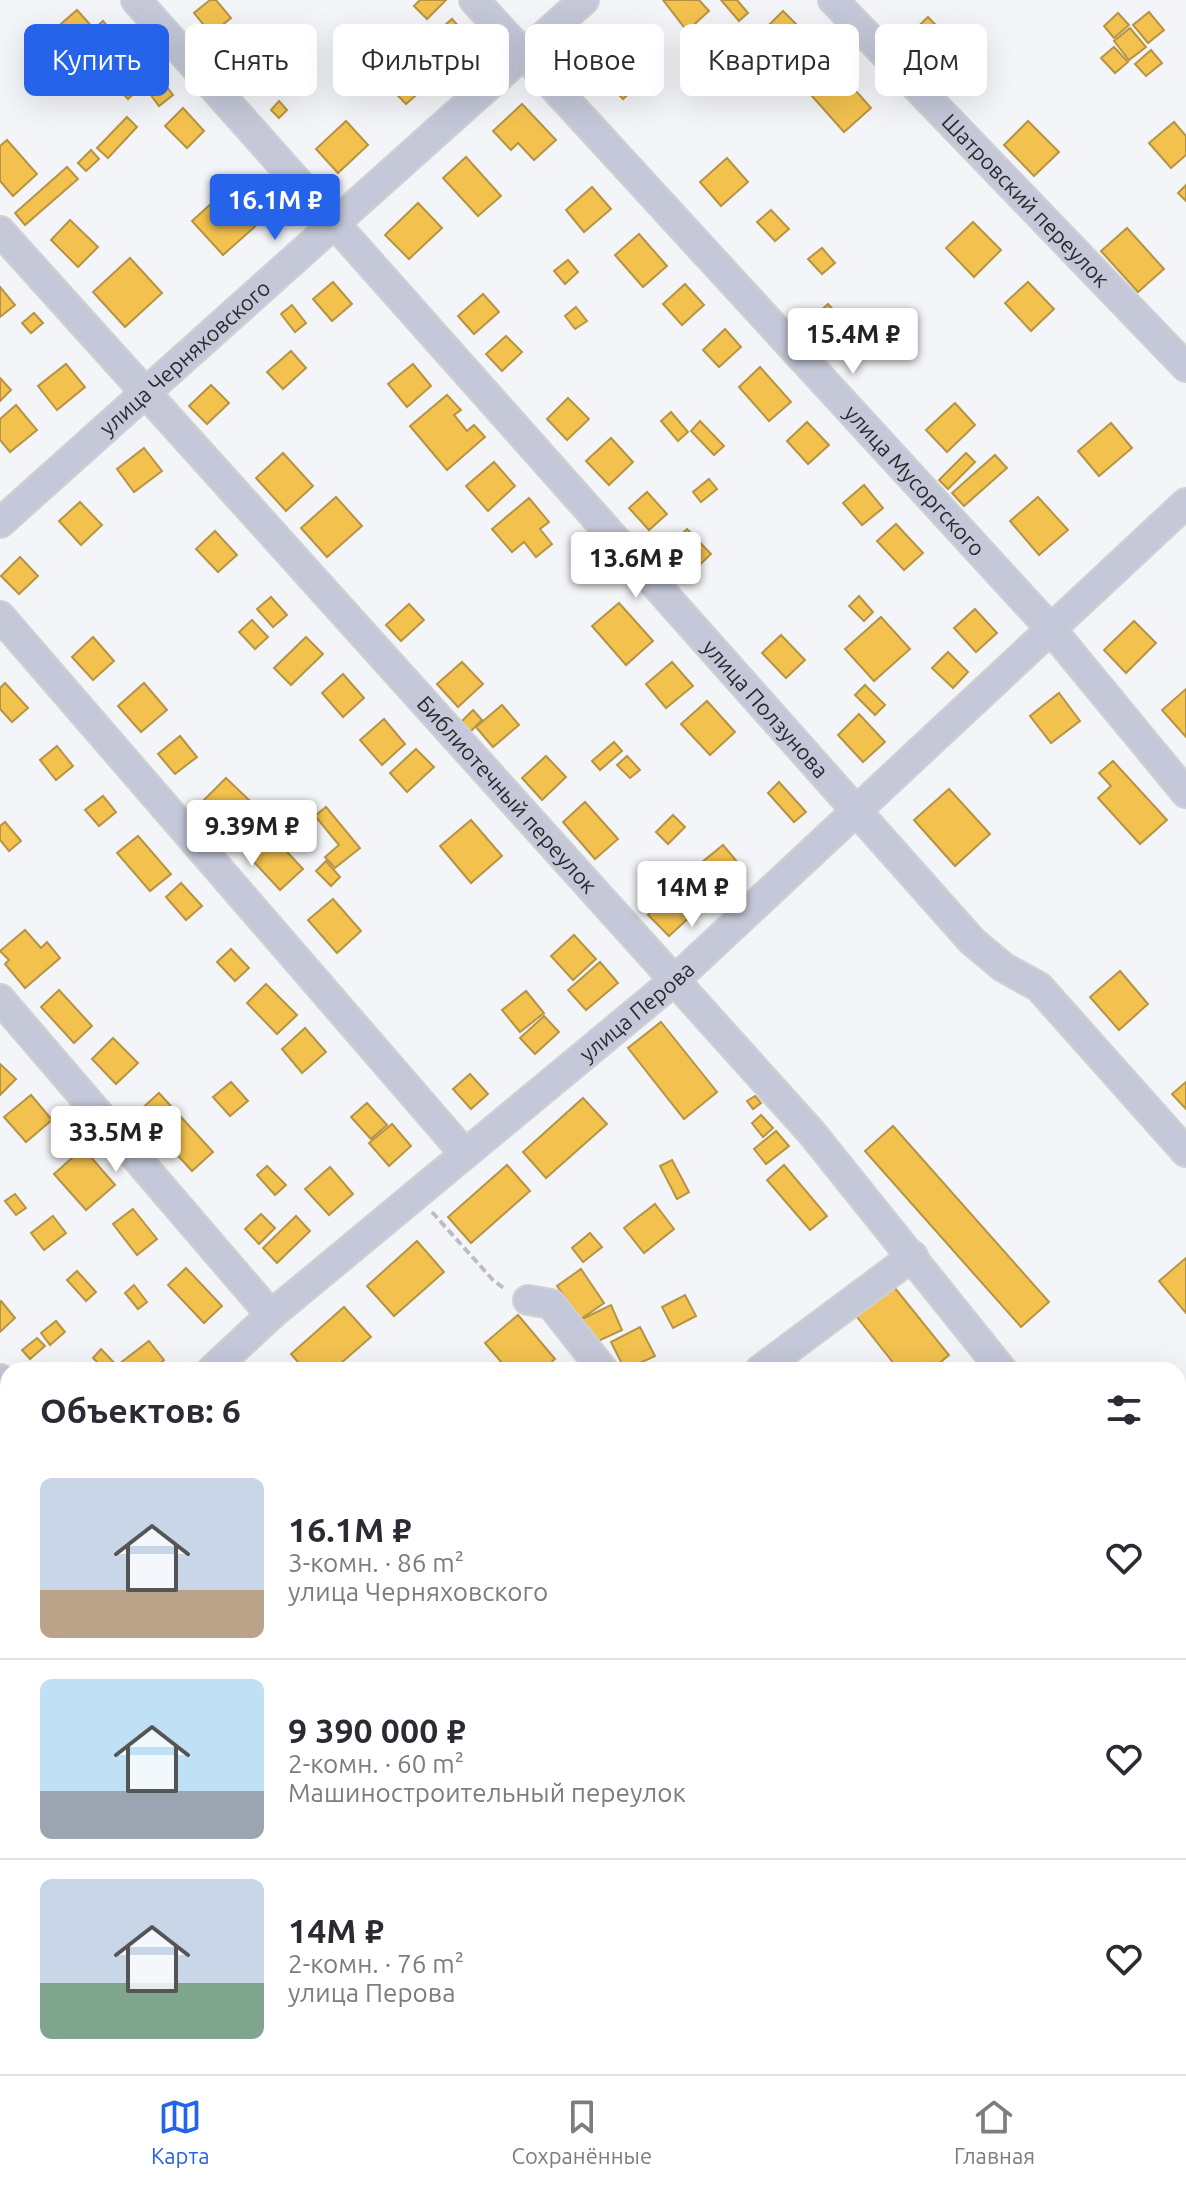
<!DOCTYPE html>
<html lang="ru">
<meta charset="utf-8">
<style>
:root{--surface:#fff;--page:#f7f7f7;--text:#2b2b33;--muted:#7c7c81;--line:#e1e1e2;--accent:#2563eb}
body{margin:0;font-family:Ubuntu,sans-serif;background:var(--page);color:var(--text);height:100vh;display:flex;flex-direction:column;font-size:30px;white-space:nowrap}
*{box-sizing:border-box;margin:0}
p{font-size:26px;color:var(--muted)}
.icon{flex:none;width:44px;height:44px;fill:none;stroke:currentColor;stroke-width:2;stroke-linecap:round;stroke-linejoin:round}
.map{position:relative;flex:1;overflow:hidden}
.drawer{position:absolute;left:0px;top:1362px;width:1186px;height:712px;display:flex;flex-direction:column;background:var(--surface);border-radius:24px 24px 0 0;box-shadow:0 8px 32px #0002}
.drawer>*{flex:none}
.hud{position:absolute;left:24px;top:24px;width:1138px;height:72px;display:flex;gap:16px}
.price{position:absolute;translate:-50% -68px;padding:0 18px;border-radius:8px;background:#fff;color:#222;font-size:26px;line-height:52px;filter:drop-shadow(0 2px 4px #0008)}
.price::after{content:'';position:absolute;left:50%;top:48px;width:24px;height:18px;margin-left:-12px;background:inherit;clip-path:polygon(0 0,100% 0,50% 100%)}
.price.on{background:var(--accent);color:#fff}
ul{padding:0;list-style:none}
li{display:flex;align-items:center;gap:24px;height:200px;padding:0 40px}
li+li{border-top:2px solid var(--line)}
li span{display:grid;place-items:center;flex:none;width:224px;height:160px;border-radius:12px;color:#555}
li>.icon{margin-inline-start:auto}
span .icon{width:96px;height:96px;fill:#fffc;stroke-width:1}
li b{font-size:34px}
h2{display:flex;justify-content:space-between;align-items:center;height:96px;padding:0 40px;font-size:34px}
.chip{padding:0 28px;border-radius:12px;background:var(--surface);box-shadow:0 8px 32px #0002;font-size:28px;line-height:72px}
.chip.on{background:var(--accent);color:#fff}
.tabs{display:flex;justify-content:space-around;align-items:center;height:112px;border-top:2px solid var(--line);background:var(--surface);font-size:22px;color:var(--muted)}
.tabs a{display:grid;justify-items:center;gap:4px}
.tabs .on{color:var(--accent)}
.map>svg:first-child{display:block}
.industrial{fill:url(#industrial-furrows)}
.homes{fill:#f2c14e;stroke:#b69444;stroke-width:2}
.industry{fill:#8d8d92;stroke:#6f7073;stroke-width:2}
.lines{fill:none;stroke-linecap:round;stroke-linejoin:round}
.minor-casing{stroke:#d0d1d2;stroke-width:32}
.path{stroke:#bcbdc8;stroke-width:4;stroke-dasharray:8 4;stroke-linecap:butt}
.minor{stroke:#c5c8d9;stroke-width:28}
.labels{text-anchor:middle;stroke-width:8;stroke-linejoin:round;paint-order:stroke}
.street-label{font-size:22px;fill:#2a2b2c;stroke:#f3f4f9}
</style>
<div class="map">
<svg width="1186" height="2074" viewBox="0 0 1186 2074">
<defs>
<pattern id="industrial-furrows" width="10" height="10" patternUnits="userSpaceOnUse" patternTransform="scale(2)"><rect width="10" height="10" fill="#e5e7ef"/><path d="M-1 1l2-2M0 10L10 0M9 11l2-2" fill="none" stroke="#c5c6cd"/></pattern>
</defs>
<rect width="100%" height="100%" fill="#f4f5f8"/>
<polygon class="industrial" points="8,1915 8,2066 30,2066 32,2074 0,2074 0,1917"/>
<g class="homes">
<polygon points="210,0 216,0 231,18 211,34 194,13"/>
<polygon points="420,0 446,0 427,19 414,6"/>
<polygon points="663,0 699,0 709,11 687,31"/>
<polygon points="721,0 737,0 748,13 739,21"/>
<polygon points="77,10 94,29 103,21 120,41 89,68 55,29"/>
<polygon points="783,11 806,34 784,56 761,33"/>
<polygon points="1149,12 1164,30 1148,43 1133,25"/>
<polygon points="1118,13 1129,25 1114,38 1104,26"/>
<polygon points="928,17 955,45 933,66 906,38"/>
<polygon points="452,19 473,42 452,60 431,37"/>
<polygon points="1130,28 1146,47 1129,60 1114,41"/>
<polygon points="621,43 650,73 623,99 594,68"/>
<polygon points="1114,47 1128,62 1115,73 1101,58"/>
<polygon points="264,48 279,64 257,84 242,67"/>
<polygon points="1151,50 1162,63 1146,76 1135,64"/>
<polygon points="129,51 153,76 128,99 105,74"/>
<polygon points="404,67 423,89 406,104 386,83"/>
<polygon points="839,72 871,108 844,132 812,96"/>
<polygon points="164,83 173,95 159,106 150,94"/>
<polygon points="279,101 287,110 279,118 271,110"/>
<polygon points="522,104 556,140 534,160 518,143 511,150 493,131"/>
<polygon points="183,108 204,131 187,148 165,126"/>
<polygon points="127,117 137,127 108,158 97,148"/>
<polygon points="346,121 368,145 338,173 316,149"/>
<polygon points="1028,121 1059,152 1034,176 1004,145"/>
<polygon points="1174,122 1186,136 1186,155 1171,168 1149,143"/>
<polygon points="7,140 37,174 13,196 0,181 0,146"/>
<polygon points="91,150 99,159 86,171 78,163"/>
<polygon points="466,157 501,196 478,216 443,178"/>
<polygon points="727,158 748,182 721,206 700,182"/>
<polygon points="67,167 78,179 25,225 15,213"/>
<polygon points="236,181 267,216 223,255 192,221"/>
<polygon points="1186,185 1186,201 1178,193"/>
<polygon points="592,187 611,209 584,232 566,210"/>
<polygon points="418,203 442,228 409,259 385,235"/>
<polygon points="771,210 789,229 775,241 757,222"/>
<polygon points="70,220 98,247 78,267 51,240"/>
<polygon points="973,222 1001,250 974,277 946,248"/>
<polygon points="1127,228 1164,269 1138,292 1101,251"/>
<polygon points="639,234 667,266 643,287 615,255"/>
<polygon points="822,248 835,263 822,274 808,259"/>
<polygon points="130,258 162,293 125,327 93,292"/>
<polygon points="568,260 578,272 565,284 554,271"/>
<polygon points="333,282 352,304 332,321 313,299"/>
<polygon points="1028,282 1054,309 1031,331 1005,303"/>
<polygon points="685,284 704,305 682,325 663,304"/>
<polygon points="0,287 15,305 0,317"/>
<polygon points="483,294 499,312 474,334 458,316"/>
<polygon points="828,304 837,314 817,332 808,322"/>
<polygon points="292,305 306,323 295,332 281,314"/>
<polygon points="576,307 587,321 575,329 565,316"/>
<polygon points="871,312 891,334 864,359 844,337"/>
<polygon points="34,313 43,323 31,333 22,323"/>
<polygon points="725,329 741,347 719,367 703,350"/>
<polygon points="506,336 522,352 502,371 486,354"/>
<polygon points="291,351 306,368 283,389 267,372"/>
<polygon points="66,364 85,387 57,410 38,386"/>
<polygon points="413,364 431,386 407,407 388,384"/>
<polygon points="760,367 791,402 769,421 739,387"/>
<polygon points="0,378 11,390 0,401"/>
<polygon points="211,385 229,403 207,424 189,406"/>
<polygon points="447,395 461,410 454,415 467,431 474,425 485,437 447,470 410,426"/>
<polygon points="568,398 589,419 567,440 547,419"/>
<polygon points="955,403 975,425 947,452 926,430"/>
<polygon points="16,405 37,430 10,452 0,440 0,419"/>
<polygon points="671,412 688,432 678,441 661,421"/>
<polygon points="700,421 724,446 714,455 691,431"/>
<polygon points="807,422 829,445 808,464 787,441"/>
<polygon points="1111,423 1132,448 1099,476 1078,451"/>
<polygon points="611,438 633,462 609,485 586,461"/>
<polygon points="144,448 162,471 134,492 117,469"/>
<polygon points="283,453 313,486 286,511 256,478"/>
<polygon points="966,453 975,462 948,489 939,480"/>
<polygon points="995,455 1007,468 964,506 952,493"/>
<polygon points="494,462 515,486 488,511 466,486"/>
<polygon points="709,479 717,489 701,502 693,492"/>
<polygon points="864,485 883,508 862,525 843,503"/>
<polygon points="647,492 667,514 649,530 629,508"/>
<polygon points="336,497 362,526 327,557 301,528"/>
<polygon points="1038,497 1068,530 1039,555 1010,521"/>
<polygon points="529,498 549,522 540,529 552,544 536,557 524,542 512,552 492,529"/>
<polygon points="80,502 102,525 81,545 59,521"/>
<polygon points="896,524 923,553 904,570 877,541"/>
<polygon points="687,529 711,554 692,572 669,547"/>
<polygon points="215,531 237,555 218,572 196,549"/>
<polygon points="20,557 38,576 19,594 1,576"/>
<polygon points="859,596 873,612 864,621 849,606"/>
<polygon points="271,597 287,615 273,627 257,609"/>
<polygon points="619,603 653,641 626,665 592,626"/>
<polygon points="409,604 424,620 401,641 386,625"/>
<polygon points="975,609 997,633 976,652 954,628"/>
<polygon points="881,617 910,649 874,681 845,649"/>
<polygon points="252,620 268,637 255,649 239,632"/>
<polygon points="1134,621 1156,643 1126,673 1104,650"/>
<polygon points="781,635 805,660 786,678 762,653"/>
<polygon points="93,637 114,661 93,680 72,657"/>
<polygon points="306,637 323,654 291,685 274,668"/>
<polygon points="948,652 968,672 953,688 932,668"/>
<polygon points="462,662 483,684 458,707 437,684"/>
<polygon points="672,662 693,686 666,708 646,684"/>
<polygon points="343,674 364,698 343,717 322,693"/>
<polygon points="5,683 28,708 12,722 0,709 0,688"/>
<polygon points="144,683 167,710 141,732 118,706"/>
<polygon points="865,685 885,705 875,715 855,695"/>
<polygon points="1186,689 1186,737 1162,710"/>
<polygon points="1059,693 1080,721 1051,743 1030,716"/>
<polygon points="707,701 735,732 710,755 681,724"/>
<polygon points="502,705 519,725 493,747 476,727"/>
<polygon points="473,710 482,720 468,734 459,724"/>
<polygon points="859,714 885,742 863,762 838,735"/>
<polygon points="384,719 405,744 382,765 360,740"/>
<polygon points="180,736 197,757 175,774 158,754"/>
<polygon points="614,742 622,751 600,770 592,761"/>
<polygon points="57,746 73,766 56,780 40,760"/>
<polygon points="416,749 434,767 407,792 390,773"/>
<polygon points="546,756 566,777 542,800 522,778"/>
<polygon points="627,756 640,770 630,778 617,765"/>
<polygon points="1113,761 1167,820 1140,844 1098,798 1111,786 1099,773"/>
<polygon points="226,778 249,800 225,824 202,802"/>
<polygon points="779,782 806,812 794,822 768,793"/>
<polygon points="949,789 990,834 955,866 914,820"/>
<polygon points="103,796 116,812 99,826 85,810"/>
<polygon points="585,802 618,839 595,859 563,822"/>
<polygon points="326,807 360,848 335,868 325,857 339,845 315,816"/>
<polygon points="673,815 685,827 668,844 656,832"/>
<polygon points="471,820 502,856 471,883 440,846"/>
<polygon points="5,822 21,841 9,851 0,840 0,826"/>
<polygon points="263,826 303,869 280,890 240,847"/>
<polygon points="138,836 171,874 150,891 117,853"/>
<polygon points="723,845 744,870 722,888 701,863"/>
<polygon points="326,861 340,877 331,886 316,871"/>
<polygon points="181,883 202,906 186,920 166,897"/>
<polygon points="672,893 692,915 669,936 648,915"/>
<polygon points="333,899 361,931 337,953 308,920"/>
<polygon points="25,930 41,948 47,942 60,958 25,988 5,964 9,960 0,951"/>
<polygon points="574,935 596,959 573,980 551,956"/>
<polygon points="231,949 249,968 235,981 217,962"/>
<polygon points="600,962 618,983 586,1010 568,990"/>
<polygon points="1120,971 1148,1004 1119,1030 1090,997"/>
<polygon points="266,984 297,1015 277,1034 247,1003"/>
<polygon points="59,990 92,1026 74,1043 41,1007"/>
<polygon points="526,991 544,1013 520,1032 502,1010"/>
<polygon points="544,1016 559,1032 535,1054 520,1038"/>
<polygon points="661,1022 717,1092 684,1119 628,1048"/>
<polygon points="305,1028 326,1052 302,1073 282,1049"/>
<polygon points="113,1038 138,1063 116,1084 92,1059"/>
<polygon points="0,1064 16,1079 0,1095"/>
<polygon points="470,1074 488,1094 471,1109 453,1089"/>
<polygon points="231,1082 248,1101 230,1116 213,1097"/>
<polygon points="1186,1082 1186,1109 1172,1094"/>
<polygon points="159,1093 213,1152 192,1171 138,1112"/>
<polygon points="31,1095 52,1120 26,1142 4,1117"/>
<polygon points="755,1096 761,1103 753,1109 747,1101"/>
<polygon points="583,1098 607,1124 546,1178 523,1152"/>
<polygon points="367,1103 387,1125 371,1139 351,1117"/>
<polygon points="761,1115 773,1128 763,1137 752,1123"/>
<polygon points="392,1124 411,1146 389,1166 369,1143"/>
<polygon points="893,1126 1049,1302 1021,1327 865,1151"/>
<polygon points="776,1131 789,1146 766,1164 754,1149"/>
<polygon points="83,1148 115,1185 86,1210 54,1174"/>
<polygon points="672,1160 689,1192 677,1199 660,1166"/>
<polygon points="507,1165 530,1191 471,1243 448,1217"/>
<polygon points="784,1165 827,1216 810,1230 767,1180"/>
<polygon points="267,1166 286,1185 275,1195 257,1175"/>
<polygon points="330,1167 353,1194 329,1215 305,1189"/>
<polygon points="15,1194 26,1208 16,1215 5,1201"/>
<polygon points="655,1204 674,1229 644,1253 624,1228"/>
<polygon points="133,1209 157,1239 137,1255 113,1224"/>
<polygon points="261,1214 275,1228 259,1244 245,1229"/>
<polygon points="53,1216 66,1233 44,1250 31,1233"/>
<polygon points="296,1216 310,1231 277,1263 263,1248"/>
<polygon points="590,1233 602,1247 583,1262 572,1248"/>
<polygon points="417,1241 444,1272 394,1316 367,1286"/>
<polygon points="1186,1258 1186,1313 1159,1281"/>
<polygon points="186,1268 222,1306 204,1323 168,1285"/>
<polygon points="581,1269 604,1303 581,1319 557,1286"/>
<polygon points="77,1271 96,1292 86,1301 67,1280"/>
<polygon points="890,1282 949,1355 931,1370 899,1370 853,1312"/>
<polygon points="134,1285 147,1302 138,1309 125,1293"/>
<polygon points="685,1295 696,1316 673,1328 662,1307"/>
<polygon points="1,1301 15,1318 0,1332 0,1302"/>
<polygon points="611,1305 622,1330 594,1343 582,1319"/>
<polygon points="344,1307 371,1337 333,1370 305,1370 291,1354"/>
<polygon points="518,1315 555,1359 543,1370 508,1370 485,1343"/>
<polygon points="56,1321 65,1332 50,1345 41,1333"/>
<polygon points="640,1327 655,1356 625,1370 611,1342"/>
<polygon points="37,1338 45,1346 30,1359 22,1350"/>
<polygon points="149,1341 164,1360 152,1370 123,1370 119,1364"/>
<polygon points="101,1349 120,1369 119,1370 105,1370 93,1358"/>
<polygon points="0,1425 8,1435 0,1443"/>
<polygon points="6,1451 8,1496 3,1500 0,1456"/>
<polygon points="0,1636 8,1644 8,1658 0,1666"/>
<polygon points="338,2066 363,2066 369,2074 327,2074"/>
</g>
<g class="industry">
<polygon points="8,1945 8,1971 0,1974 0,1948"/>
<polygon points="8,1995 8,2020 4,2021 8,2039 0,2043 0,1999"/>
<polygon points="19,2066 22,2074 0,2074 0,2072"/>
</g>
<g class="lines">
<defs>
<g id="minor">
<path id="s1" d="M136,0l836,941 31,26 36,20 147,165"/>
<path id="s2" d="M474,0l576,628 136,165"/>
<path id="s3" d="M833,0l353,367"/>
<path id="s4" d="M0,231l811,901 191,238"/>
<path id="s5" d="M0,523l584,-523"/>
<polyline points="0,616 465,1154"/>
<polyline points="0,999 271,1315"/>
<polyline points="528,1300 551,1304 603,1370"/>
<path id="s6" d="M212,1370l59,-55 404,-335 511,-477"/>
<polyline points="760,1370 913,1256"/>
<polyline points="0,1379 8,1387"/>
<polyline points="1178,1526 1186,1523"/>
<polyline points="0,1567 8,1560"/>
<polyline points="1178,1730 1186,1726"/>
<polyline points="0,1986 8,1983"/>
<polyline points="0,2059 8,2055"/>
<polyline points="413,2066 418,2074"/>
<polyline points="515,2074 528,2066"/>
</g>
</defs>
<use href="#minor" class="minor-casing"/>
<g class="path">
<polyline points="432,1212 493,1280 505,1289"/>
<polyline points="1178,1911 1186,1906"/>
<polyline points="907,2074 920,2066"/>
</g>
<use href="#minor" class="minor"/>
</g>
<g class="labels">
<g class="street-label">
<text dy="8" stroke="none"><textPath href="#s3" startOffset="278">Шатровский переулок</textPath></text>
<text dy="8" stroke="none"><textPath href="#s5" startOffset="248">улица Черняховского</textPath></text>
<text dy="8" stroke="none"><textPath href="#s2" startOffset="652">улица Мусоргского</textPath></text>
<text dy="8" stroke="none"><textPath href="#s1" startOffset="948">улица Ползунова</textPath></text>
<text dy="8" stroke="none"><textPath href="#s4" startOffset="758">Библиотечный переулок</textPath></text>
<text dy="8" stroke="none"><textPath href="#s6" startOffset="556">улица Перова</textPath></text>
</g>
</g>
</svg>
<b class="price on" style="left:275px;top:242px">16.1M ₽</b>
<b class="price" style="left:853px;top:376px">15.4M ₽</b>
<b class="price" style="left:636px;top:600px">13.6M ₽</b>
<b class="price" style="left:252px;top:868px">9.39M ₽</b>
<b class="price" style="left:692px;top:929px">14M ₽</b>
<b class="price" style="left:116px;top:1174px">33.5M ₽</b>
<div class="hud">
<a class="chip on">Купить</a>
<a class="chip">Снять</a>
<a class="chip">Фильтры</a>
<a class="chip">Новое</a>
<a class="chip">Квартира</a>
<a class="chip">Дом</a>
</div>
<section class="drawer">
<h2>Объектов: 6<svg class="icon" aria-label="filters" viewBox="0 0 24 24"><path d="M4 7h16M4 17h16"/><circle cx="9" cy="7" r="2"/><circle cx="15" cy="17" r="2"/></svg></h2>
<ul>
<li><span style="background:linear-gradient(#c9d6e8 70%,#b9a48a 0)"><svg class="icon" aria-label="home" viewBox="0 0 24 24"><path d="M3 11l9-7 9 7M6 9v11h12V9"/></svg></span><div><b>16.1M ₽</b><p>3-комн. · 86 m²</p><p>улица Черняховского</p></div><svg class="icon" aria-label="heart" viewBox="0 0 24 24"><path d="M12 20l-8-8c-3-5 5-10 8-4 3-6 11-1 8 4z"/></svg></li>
<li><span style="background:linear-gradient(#bfe0f5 70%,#9aa5b1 0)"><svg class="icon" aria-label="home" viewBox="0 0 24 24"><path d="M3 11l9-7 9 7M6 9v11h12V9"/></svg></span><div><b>9 390 000 ₽</b><p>2-комн. · 60 m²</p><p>Машиностроительный переулок</p></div><svg class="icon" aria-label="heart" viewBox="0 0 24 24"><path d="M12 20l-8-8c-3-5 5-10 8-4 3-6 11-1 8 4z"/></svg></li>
<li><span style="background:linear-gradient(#c9d6e8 65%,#7fa58c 0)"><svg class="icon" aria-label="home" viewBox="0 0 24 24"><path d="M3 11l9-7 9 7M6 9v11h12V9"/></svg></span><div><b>14M ₽</b><p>2-комн. · 76 m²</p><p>улица Перова</p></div><svg class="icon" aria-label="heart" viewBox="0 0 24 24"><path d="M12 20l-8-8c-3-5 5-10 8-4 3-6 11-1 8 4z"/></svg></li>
</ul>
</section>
</div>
<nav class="tabs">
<a class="on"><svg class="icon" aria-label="map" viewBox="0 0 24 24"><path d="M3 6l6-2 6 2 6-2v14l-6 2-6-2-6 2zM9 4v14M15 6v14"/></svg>Карта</a>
<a><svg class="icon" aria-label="saved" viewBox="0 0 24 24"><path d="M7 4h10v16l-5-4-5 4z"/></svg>Сохранённые</a>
<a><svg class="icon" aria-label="home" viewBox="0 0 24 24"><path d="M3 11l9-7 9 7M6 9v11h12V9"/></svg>Главная</a>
</nav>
